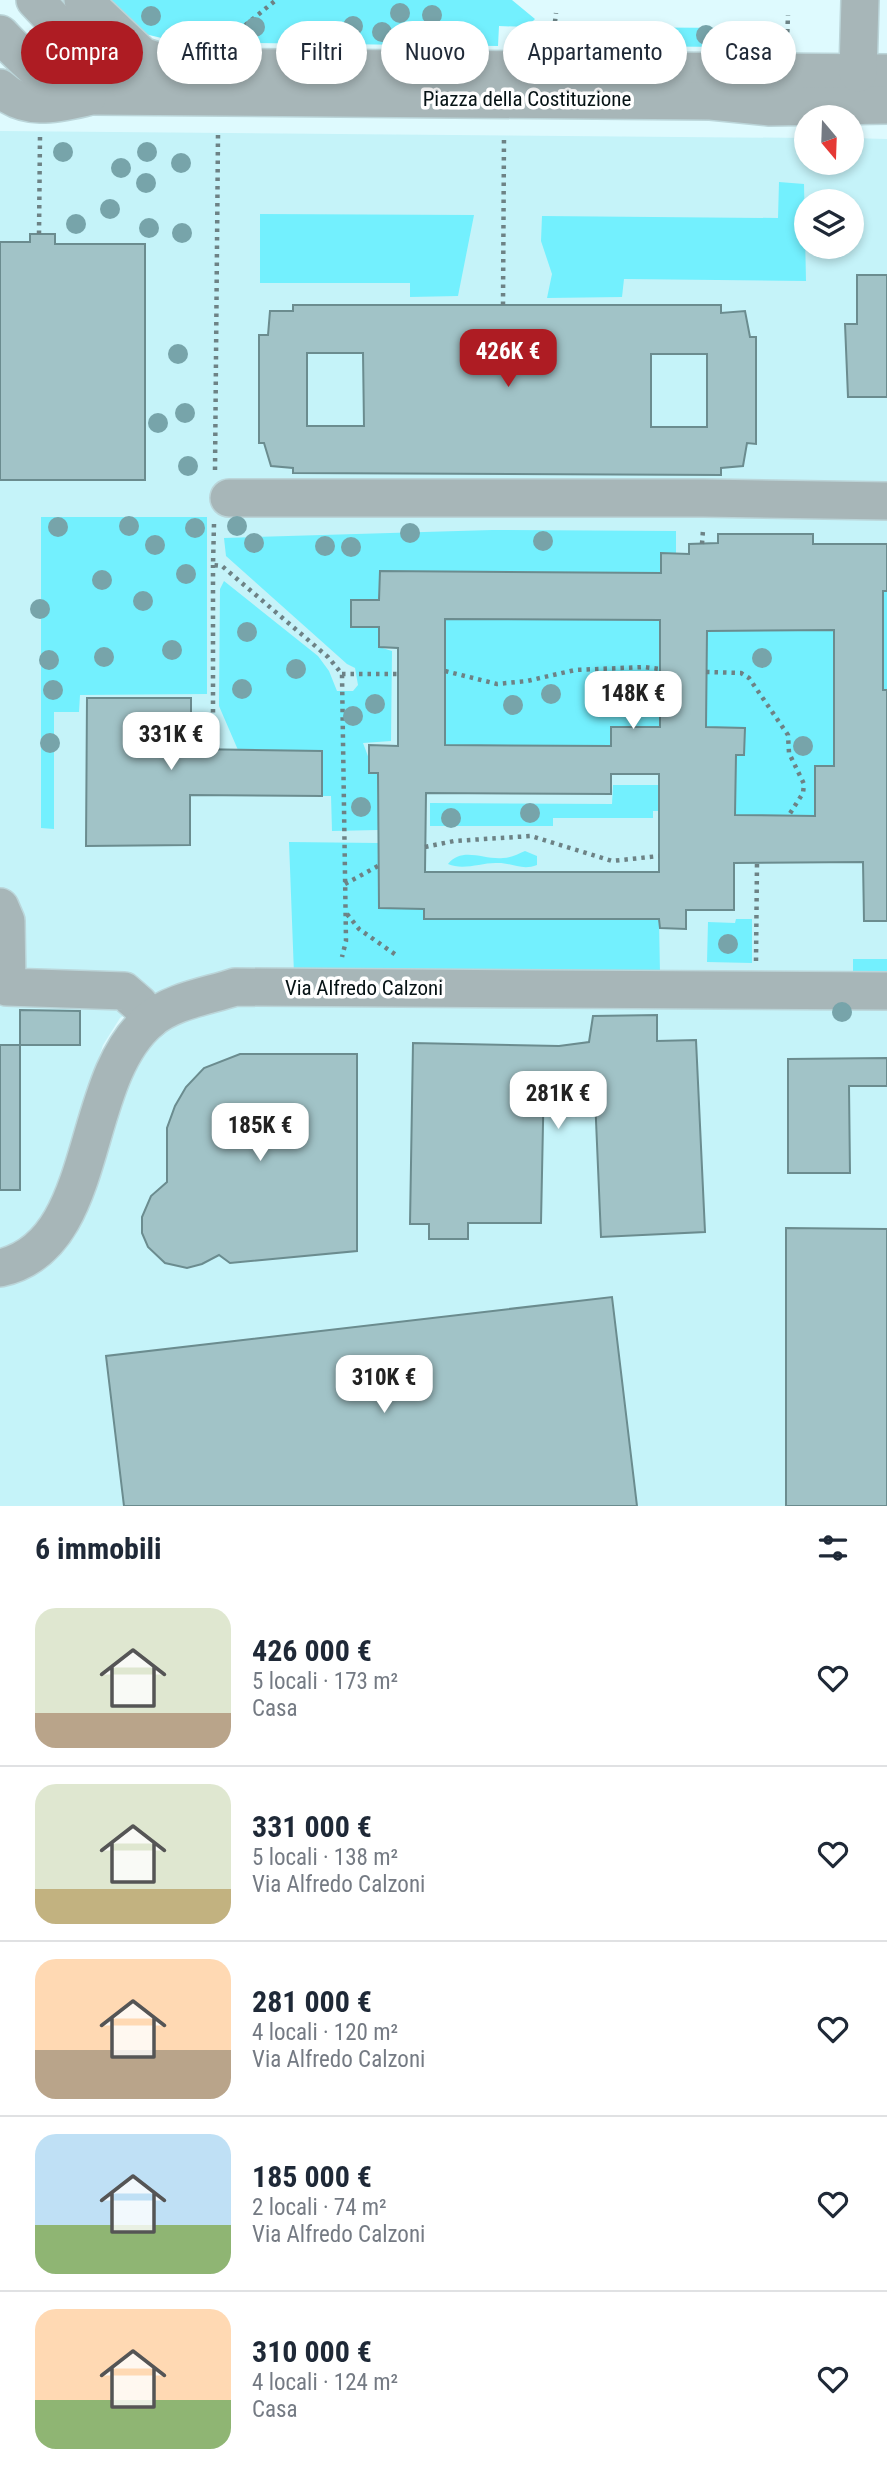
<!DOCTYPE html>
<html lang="it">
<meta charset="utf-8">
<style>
:root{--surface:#fff;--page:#f2f2f3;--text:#1f2937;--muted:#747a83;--line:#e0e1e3;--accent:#ae1c23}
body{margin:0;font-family:"Roboto Condensed",sans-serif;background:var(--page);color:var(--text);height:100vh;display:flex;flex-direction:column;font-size:26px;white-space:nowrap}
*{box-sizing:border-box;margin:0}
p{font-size:23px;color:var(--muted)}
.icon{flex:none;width:38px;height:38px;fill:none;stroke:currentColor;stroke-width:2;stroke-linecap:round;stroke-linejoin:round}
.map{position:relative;height:1506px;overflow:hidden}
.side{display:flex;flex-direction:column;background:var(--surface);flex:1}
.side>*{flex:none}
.hud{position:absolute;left:21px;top:21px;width:845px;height:63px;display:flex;gap:14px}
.needle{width:46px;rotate:161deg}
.tools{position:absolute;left:794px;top:105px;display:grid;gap:14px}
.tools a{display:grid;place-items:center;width:70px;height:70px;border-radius:50%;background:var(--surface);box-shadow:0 4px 10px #0003;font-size:35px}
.price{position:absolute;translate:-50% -60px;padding:0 16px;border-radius:14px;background:#fff;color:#222;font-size:23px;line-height:46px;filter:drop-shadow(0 2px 4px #0008)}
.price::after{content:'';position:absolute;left:50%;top:42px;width:21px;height:16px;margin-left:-10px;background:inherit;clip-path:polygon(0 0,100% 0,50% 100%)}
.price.current{background:var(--accent);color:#fff}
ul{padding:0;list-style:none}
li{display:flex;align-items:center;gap:21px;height:175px;padding:0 35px}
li+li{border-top:2px solid var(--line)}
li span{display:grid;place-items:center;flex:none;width:196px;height:140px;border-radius:21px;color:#555}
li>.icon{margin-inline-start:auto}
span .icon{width:84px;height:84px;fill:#fffc;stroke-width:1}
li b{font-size:30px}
h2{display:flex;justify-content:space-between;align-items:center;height:84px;padding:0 35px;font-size:30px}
.pill{padding:0 24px;border-radius:32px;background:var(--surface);box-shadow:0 4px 10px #0003;font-size:24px;line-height:63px}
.pill.current{background:var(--accent);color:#fff}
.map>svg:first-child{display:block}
.built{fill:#c5f3f9;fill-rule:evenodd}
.green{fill:#73f0fe}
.building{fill:#a1c3c7;stroke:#6b8c8f;stroke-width:2;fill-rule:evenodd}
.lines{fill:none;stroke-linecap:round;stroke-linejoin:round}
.minor-casing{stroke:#bbd5d9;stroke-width:40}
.path{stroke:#6d8285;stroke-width:4.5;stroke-dasharray:3.5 5;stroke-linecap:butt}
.minor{stroke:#a7b6b8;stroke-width:37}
.tree{fill:#77a4aa}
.labels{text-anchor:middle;stroke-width:7;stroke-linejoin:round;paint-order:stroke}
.street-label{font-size:21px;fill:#061315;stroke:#fff}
</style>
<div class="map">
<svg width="887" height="1506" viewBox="0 0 887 1506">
<rect width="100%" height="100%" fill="#defafe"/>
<g class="built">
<path d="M0,131l807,7v25h45v-25l35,1v836l-678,7 -55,12 -34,24 -17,27 -48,151 -13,25 -21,21 -21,8zM807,201h45v46h-45z"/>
<polygon points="887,992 887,1506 0,1506 0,1279 23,1271 115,1086 177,1015 223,998"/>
</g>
<g class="green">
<polygon points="104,0 512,0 535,19 527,27 499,26 498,46 178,42 145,34"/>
<polygon points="584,27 736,28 736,47 585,46"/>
<polygon points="779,182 804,184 806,281 624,279 622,297 547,298 552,274 541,241 542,216 778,218"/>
<polygon points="260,214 474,215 458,296 410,297 410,283 260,283"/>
<polygon points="41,517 207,517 207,694 80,695 79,712 54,712 54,829 41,828"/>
<polygon points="492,530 676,531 676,553 661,553 661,573 380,571 379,600 351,600 351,627 379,627 379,647 392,651 391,741 363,743 369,759 369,773 378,773 378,830 332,831 331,796 322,796 322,751 238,750 219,706 220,589 224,581 318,656 329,671 337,691 353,691 358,685 355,668 347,664 226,556 224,538"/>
<rect x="883" y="591" width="4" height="99"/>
<polygon points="445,619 660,620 660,727 611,727 611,746 445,745"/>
<polygon points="834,630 834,766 815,766 815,816 735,815 736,755 744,755 745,728 706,727 707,631"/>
<polygon points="613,785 682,785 681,811 653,811 653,818 553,818 553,826 430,826 430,803 612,804"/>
<polygon points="289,842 378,843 379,908 424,909 424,919 659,919 660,974 294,974"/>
<path d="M525,851l12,5v9c-15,6 -24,-2 -39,-2 -16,-1 -34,8 -50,1 14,-18 36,-4 55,-6 8,0 15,-4 22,-7z"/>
<polygon points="736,919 752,919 752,963 707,962 708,922 735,923"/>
<rect x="853" y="959" width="34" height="13"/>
</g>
<g class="building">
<polygon points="30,234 55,234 55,244 145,244 145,480 0,480 0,242 30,242"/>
<polygon points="857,275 887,275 887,397 848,397 845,324 857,324"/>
<path d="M293,305h428v8l24,-2 5,26h6v107l-9,-1 -4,23 -22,2v7l-428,-2v-5l-22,-2 -7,-23h-5v-108h9l2,-24h23zM307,353h56l1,73h-57zM651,354h56v73h-56z"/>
<path d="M718,534h95v10h74v47h-4v99h4v231h-23l-1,-59 -129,1v47h-48v19l-26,-1 -1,-9h-235v-10l-45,-1 -1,-135h-9v-28l29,1v-98l-19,-1v-20h-28v-27h28l1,-29 281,2v-20l28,1v-10l29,-1zM445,619l215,1v107h-49v19l-166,-1zM834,630v136h-19v50l-80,-1 1,-60h8l1,-27 -39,-1 1,-96zM611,774h48v98h-234l1,-79 185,1z"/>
<polygon points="87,698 191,698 191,749 322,751 322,796 190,795 190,845 86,846"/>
<polygon points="20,1010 80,1011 80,1045 20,1045"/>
<polygon points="657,1015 657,1041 696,1040 705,1232 601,1237 594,1074 544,1075 541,1223 468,1223 468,1239 429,1239 429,1224 410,1224 413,1043 559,1046 589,1042 593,1016"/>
<rect x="0" y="1045" width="20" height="145"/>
<polygon points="240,1054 357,1054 357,1251 230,1263 219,1255 202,1264 187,1268 165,1263 148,1247 142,1233 142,1217 151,1196 167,1182 167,1128 175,1106 186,1087 204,1068"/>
<polygon points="887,1058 887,1086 849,1086 850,1173 788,1173 788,1059"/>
<polygon points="786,1228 887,1229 887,1506 786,1506"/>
<polygon points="612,1297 637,1506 124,1506 106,1356"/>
</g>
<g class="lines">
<defs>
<g id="minor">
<path d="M35,0c34,36 67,76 116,91"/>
<polyline points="83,0 142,56 176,67 887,73"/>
<path d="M0,34c28,29 51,55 92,62l619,5 59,6 117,-2"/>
<polyline points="858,73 860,0"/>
<path d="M0,88c25,24 56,16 87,9"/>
<polyline points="229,498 703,498 887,501"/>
<polyline points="0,907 6,921 7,987 124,991 139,1004 150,1020"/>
<path d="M0,1268c102,-22 77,-187 150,-248 22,-19 58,-24 85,-33l652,4"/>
</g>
</defs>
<use href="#minor" class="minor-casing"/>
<g class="path">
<polyline points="232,36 276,0"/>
<polyline points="553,39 556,13"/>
<polyline points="787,41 788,15"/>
<polyline points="39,234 40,136"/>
<polyline points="503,305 504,135"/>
<polyline points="215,470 218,133"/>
<polyline points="214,524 213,565 222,566 328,657 342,674 346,941 342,957"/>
<polyline points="702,544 703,530"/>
<polyline points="445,671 497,684 527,681 575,670 644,667 660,669"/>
<polyline points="706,672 741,673 749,678 788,735 789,753 804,784 803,793 789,815"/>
<polyline points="342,674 398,674"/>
<polyline points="213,721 213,565"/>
<polyline points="425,847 454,841 531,836 612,861 659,856"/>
<polyline points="345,884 378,866"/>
<polyline points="347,914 359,929 396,955"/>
<polyline points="756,961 757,863"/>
</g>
<use href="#minor" class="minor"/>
</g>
<g class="tree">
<circle cx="400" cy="13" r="10"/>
<circle cx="432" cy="15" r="10"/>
<circle cx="151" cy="16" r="10"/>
<circle cx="353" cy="26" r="10"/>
<circle cx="255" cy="27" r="10"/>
<circle cx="382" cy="32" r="10"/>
<circle cx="202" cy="33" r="10"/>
<circle cx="643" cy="34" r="10"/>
<circle cx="609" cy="35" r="10"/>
<circle cx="706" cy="35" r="10"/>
<circle cx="728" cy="35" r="10"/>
<circle cx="63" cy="152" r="10"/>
<circle cx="147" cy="152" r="10"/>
<circle cx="181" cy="163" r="10"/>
<circle cx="121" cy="168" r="10"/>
<circle cx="146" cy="183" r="10"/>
<circle cx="110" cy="209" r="10"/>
<circle cx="76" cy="224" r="10"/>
<circle cx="149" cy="228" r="10"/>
<circle cx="182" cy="233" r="10"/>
<circle cx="178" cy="354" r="10"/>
<circle cx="185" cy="413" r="10"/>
<circle cx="158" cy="423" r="10"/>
<circle cx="188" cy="466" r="10"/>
<circle cx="129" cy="526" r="10"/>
<circle cx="237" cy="526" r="10"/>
<circle cx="58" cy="527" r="10"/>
<circle cx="195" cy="528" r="10"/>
<circle cx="410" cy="533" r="10"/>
<circle cx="543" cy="541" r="10"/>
<circle cx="254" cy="543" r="10"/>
<circle cx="155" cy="545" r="10"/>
<circle cx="325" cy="546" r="10"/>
<circle cx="351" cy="547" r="10"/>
<circle cx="186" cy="574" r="10"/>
<circle cx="102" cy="580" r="10"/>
<circle cx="143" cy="601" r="10"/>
<circle cx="40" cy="609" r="10"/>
<circle cx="247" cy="632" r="10"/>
<circle cx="172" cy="650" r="10"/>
<circle cx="104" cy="657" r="10"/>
<circle cx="762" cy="658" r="10"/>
<circle cx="49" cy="660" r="10"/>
<circle cx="296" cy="669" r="10"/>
<circle cx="604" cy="688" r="10"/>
<circle cx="242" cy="689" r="10"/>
<circle cx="53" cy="690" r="10"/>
<circle cx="551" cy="694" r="10"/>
<circle cx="375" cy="704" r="10"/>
<circle cx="513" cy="705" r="10"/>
<circle cx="353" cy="716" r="10"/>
<circle cx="50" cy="743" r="10"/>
<circle cx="803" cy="746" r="10"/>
<circle cx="361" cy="807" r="10"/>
<circle cx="530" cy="813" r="10"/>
<circle cx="451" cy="818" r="10"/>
<circle cx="728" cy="944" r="10"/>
<circle cx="842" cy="1012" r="10"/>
</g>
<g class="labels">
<g class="street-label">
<text x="527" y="106">Piazza della Costituzione</text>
<text x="364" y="995">Via Alfredo Calzoni</text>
</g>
</g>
</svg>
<div class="tools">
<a><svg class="needle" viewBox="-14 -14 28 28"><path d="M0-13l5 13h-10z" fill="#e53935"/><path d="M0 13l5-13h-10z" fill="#747a83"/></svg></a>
<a><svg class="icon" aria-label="layers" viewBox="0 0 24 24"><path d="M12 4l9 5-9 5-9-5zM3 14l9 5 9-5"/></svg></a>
</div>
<b class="price current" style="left:508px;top:389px">426K €</b>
<b class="price" style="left:633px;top:731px">148K €</b>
<b class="price" style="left:171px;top:772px">331K €</b>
<b class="price" style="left:558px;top:1131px">281K €</b>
<b class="price" style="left:260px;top:1163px">185K €</b>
<b class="price" style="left:384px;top:1415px">310K €</b>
<div class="hud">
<a class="pill current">Compra</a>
<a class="pill">Affitta</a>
<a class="pill">Filtri</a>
<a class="pill">Nuovo</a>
<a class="pill">Appartamento</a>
<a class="pill">Casa</a>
</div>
</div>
<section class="side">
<h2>6 immobili<svg class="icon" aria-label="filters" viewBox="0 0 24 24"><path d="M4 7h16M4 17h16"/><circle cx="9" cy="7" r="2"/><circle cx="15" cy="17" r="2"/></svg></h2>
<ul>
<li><span style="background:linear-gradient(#dfe7d0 75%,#b9a48a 0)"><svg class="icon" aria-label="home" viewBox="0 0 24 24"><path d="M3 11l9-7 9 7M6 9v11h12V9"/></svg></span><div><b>426 000 €</b><p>5 locali · 173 m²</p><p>Casa</p></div><svg class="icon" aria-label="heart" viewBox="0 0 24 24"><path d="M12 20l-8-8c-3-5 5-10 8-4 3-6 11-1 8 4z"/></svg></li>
<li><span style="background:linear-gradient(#dfe7d0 75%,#c2b280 0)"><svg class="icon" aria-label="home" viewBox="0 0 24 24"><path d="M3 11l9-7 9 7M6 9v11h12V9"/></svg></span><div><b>331 000 €</b><p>5 locali · 138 m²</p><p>Via Alfredo Calzoni</p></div><svg class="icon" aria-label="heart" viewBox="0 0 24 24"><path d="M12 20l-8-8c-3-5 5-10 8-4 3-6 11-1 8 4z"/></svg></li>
<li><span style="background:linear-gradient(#ffd9b3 65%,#b9a48a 0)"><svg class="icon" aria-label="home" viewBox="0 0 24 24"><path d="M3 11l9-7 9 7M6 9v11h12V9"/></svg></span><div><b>281 000 €</b><p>4 locali · 120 m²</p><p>Via Alfredo Calzoni</p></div><svg class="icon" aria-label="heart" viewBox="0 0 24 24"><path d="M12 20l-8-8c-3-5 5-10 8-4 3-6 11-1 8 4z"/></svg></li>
<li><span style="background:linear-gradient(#bfe0f5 65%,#8fb573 0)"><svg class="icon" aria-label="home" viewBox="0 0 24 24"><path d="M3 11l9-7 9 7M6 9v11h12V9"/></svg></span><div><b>185 000 €</b><p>2 locali · 74 m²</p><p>Via Alfredo Calzoni</p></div><svg class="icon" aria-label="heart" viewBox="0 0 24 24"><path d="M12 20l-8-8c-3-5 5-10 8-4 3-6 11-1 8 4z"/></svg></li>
<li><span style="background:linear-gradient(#ffd9b3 65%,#8fb573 0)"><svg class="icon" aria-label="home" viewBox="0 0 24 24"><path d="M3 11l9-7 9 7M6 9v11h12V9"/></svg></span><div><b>310 000 €</b><p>4 locali · 124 m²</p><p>Casa</p></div><svg class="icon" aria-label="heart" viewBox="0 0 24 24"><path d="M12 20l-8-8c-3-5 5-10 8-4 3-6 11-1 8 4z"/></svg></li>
</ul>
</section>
